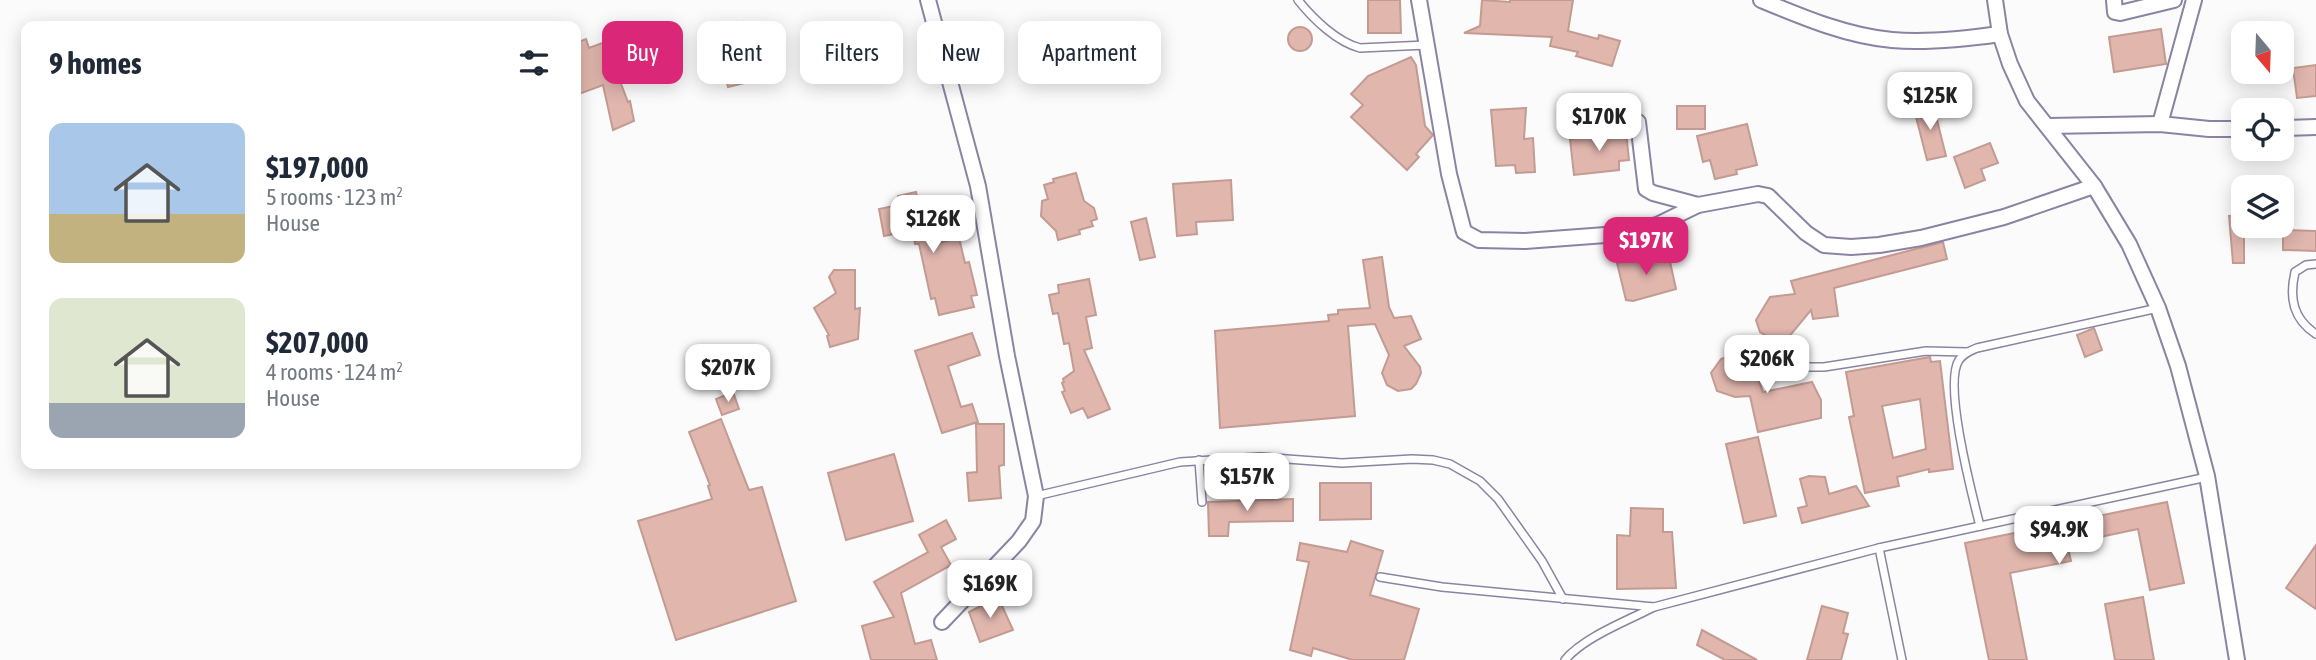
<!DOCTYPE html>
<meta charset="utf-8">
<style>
:root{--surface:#fff;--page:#f2f2f3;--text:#1f2937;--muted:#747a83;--accent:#db2777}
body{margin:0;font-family:"Asap Condensed",sans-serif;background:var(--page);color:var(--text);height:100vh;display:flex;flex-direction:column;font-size:26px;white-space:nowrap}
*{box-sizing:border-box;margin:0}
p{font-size:23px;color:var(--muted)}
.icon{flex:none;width:38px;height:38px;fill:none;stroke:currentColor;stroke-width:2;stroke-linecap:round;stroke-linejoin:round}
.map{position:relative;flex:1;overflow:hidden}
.drawer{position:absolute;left:21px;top:21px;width:560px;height:448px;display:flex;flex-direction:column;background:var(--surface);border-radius:14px;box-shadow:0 4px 18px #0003}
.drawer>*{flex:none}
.hud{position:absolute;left:602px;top:21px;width:665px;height:63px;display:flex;gap:14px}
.needle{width:46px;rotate:161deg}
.buttons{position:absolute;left:2231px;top:21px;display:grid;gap:14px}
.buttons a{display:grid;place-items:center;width:63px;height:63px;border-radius:14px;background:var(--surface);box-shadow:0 4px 18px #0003;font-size:35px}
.price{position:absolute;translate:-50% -60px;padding:0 16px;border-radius:14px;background:#fff;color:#222;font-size:23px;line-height:46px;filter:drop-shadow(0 2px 4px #0008)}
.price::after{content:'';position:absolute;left:50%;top:42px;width:21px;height:16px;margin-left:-10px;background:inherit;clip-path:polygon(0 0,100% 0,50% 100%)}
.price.active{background:var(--accent);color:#fff}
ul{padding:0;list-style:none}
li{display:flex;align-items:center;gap:21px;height:175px;padding:0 28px}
li span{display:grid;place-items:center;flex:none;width:196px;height:140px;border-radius:14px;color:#555}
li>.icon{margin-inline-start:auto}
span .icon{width:84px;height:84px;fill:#fffc;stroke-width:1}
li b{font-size:30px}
h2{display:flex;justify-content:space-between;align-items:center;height:84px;padding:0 28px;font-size:30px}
.chip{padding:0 24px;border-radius:14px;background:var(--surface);box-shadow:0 4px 18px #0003;font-size:24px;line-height:63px}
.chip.active{background:var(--accent);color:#fff}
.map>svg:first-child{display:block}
.building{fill:#e0b6ad;stroke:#c39b92;stroke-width:2;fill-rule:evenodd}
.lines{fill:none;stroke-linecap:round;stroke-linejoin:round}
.lane-casing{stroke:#8c83a3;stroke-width:10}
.street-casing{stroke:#8c83a3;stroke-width:18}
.lane{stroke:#fff;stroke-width:7}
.street{stroke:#fff;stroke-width:14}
</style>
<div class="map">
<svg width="2316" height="660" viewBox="0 0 2316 660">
<rect width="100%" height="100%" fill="#fbfbfb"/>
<g class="building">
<polygon points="1368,0 1400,0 1401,33 1368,33"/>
<polygon points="1482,0 1510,2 1510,0 1573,0 1568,31 1598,39 1599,35 1620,41 1612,66 1576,56 1578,52 1550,46 1552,37 1464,33 1480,26"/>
<polygon points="736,22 738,31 751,28 756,47 750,49 757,80 728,87 713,27"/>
<circle cx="1300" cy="39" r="12"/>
<polygon points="2161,29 2166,64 2114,72 2109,37"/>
<polygon points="586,39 589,48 605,42 628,102 630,101 634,121 613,130 603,85 576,95 576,43"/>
<polygon points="1411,57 1416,65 1425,126 1433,135 1416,154 1419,157 1407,170 1351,117 1363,105 1351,94 1368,76"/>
<polygon points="2316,65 2316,96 2297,98 2293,68"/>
<polygon points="1933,104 1946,156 1927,160 1914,109"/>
<rect x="1677" y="106" width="28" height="23"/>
<polygon points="1526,108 1524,139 1533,138 1535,172 1516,173 1515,165 1496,166 1491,110"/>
<polygon points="1747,124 1757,165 1736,170 1737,174 1715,179 1710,160 1703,162 1697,136"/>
<polygon points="1626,132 1629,160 1619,161 1619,170 1574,175 1570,139"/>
<polygon points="1990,143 1998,163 1981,169 1985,180 1965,188 1954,157"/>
<polygon points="1076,173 1084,201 1094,208 1097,219 1091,221 1093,226 1079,230 1080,234 1058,240 1056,231 1041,216 1042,201 1048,199 1044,185 1054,182 1053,179"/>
<polygon points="1231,180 1233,220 1196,222 1197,234 1177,236 1173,184"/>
<polygon points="916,192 917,197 927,203 934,244 959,238 965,263 969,262 977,295 971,296 974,307 939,315 935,298 931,299 919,244 915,244 913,230 884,236 879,209 899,205 898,196"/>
<polygon points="2244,215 2244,263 2233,263 2229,216"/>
<polygon points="1146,218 1155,257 1140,260 1131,222"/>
<polygon points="2283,230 2316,231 2316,251 2283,250"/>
<polygon points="1943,242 1947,259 1834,288 1838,316 1813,319 1811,310 1788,338 1777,342 1760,332 1756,320 1770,297 1795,294 1791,281"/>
<polygon points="1641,256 1669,257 1676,289 1633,301 1626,300 1617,263"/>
<polygon points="1382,257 1389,307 1394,318 1411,316 1421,339 1404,346 1420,367 1421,373 1416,384 1411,389 1398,391 1387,385 1382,373 1389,355 1375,324 1348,326 1355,416 1220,428 1215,331 1329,321 1328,315 1338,314 1338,310 1370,308 1363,260"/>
<polygon points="834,270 855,270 855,309 860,308 858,339 830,347 827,336 829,335 814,308 836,293 829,277"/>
<polygon points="1089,279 1096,315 1086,317 1092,348 1084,350 1110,409 1088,418 1083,408 1071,413 1062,392 1065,391 1062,383 1064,382 1063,379 1074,371 1069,343 1064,344 1058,313 1053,314 1049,295 1059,293 1058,285"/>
<polygon points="2094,328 2102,350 2085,357 2077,335"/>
<polygon points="972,333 980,355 948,366 961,407 972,404 978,422 942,433 915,351"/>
<polygon points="1738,353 1750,358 1763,392 1812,382 1821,400 1821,418 1758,432 1750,396 1735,397 1717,391 1711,373 1721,359"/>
<path d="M1930,357l1,5 9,-1 13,108 -24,3v-3l-32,8 2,9 -34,7 -16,-76 5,-1 -8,-44zM1920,399l6,50 -33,9 -11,-52z"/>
<polygon points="733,392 739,409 722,415 716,399"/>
<polygon points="721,419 749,490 762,487 796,601 676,640 638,521 712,499 708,486 710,485 689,432"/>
<polygon points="976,424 1004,424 1004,465 999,466 1001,498 969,501 967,473 977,472"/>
<polygon points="1758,437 1776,516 1744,523 1726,444"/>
<polygon points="894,454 913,521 846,540 828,473"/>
<polygon points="1809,476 1825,477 1829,494 1856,486 1869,506 1802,523 1798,508 1807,506 1800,479"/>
<polygon points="1320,483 1371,483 1371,519 1320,520"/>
<polygon points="1293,499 1293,521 1229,522 1228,536 1209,536 1208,502"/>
<polygon points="2167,502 2184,583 2150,590 2138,529 2067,544 2071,561 2010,573 2027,660 1989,660 1965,543"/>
<polygon points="1631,508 1663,509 1663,532 1672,532 1676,588 1617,589 1617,535 1630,536"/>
<polygon points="946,520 956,539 941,547 951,565 901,593 915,644 931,640 937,660 871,660 862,626 894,617 874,582 928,552 919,535"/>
<polygon points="1351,541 1383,551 1370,595 1419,609 1404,660 1353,660 1313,648 1311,656 1290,650 1309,562 1297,560 1300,543 1347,552"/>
<polygon points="2316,545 2316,609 2286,588"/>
<polygon points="998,597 1013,630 980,642 969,612"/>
<polygon points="2143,597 2154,660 2115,660 2105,604"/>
<polygon points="1822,606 1848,613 1843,633 1848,634 1841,660 1807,660"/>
<polygon points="1702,630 1757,660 1725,660 1697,645"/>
</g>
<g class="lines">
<defs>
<g id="lane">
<path d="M1298,0c15,19 39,42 62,48l66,-3"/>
<path d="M2316,264l-10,1 -11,7c-6,26 -2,47 21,62"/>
<polyline points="1770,359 1801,367 1824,367 1926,351 1967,352"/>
<polyline points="1199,460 1202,502"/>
<polyline points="1036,496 1180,462 1260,457 1342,463 1412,459 1433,460 1450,464 1480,481 1498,499 1542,561 1563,599"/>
<path d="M1980,526c-8,-31 -37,-142 -21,-166 5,-7 11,-9 18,-12l181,-40"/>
<polyline points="1879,548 1902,660"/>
<polyline points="1380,577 1442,587 1654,607 1879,548 2207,477"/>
<path d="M1565,660c19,-23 62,-39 89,-53"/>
</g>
<g id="street">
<polyline points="928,0 978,186 1007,356 1036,496 1033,521 1019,541 942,622"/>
<polyline points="1419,0 1449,174 1464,232 1479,240 1525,241 1619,234 1657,225 1698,205 1758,194 1768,196 1806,233 1824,245 1851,247 1879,245 1921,238 2004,217 2094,186"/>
<path d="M1761,0c41,17 86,36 131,40 36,3 73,-1 108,-6"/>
<polyline points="1995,0 2000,34 2010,64 2027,101 2094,186 2129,244 2158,308 2178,366 2207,476 2237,660"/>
<polyline points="2114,0 2115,12 2120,13 2174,0"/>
<polyline points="1638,122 1646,189 1653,193 1698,205"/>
<polyline points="2160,124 2194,0"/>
<polyline points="2048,126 2160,124 2209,129 2244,129"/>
<polyline points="2282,128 2316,127"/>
</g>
</defs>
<use href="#lane" class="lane-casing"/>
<use href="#street" class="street-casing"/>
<use href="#lane" class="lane"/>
<use href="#street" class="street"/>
</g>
</svg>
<div class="buttons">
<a><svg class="needle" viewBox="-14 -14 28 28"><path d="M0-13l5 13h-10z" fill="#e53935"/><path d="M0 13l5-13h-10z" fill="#747a83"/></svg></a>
<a><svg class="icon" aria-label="locate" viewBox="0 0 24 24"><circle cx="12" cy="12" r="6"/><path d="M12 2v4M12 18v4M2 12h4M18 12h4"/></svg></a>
<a><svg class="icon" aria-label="layers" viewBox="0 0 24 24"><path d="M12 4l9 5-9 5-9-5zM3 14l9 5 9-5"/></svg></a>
</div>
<b class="price" style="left:1930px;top:132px">$125K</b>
<b class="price" style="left:1599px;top:153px">$170K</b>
<b class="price" style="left:933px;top:255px">$126K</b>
<b class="price active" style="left:1646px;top:277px">$197K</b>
<b class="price" style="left:1767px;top:395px">$206K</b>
<b class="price" style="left:728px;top:404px">$207K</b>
<b class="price" style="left:1247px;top:513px">$157K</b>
<b class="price" style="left:2059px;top:566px">$94.9K</b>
<b class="price" style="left:990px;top:620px">$169K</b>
<div class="hud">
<a class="chip active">Buy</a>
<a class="chip">Rent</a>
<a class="chip">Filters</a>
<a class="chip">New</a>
<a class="chip">Apartment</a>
</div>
<section class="drawer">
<h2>9 homes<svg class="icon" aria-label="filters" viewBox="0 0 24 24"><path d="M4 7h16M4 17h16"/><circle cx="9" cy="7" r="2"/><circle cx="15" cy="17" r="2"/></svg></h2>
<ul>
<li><span style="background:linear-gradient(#a9c7e8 65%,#c2b280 0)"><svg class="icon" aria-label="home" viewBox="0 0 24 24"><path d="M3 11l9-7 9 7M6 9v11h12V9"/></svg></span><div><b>$197,000</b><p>5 rooms · 123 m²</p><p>House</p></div></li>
<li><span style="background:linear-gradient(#dfe7d0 75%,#9aa5b1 0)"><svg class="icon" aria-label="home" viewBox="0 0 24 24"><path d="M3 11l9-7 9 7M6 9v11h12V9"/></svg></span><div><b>$207,000</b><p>4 rooms · 124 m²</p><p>House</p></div></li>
</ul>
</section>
</div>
